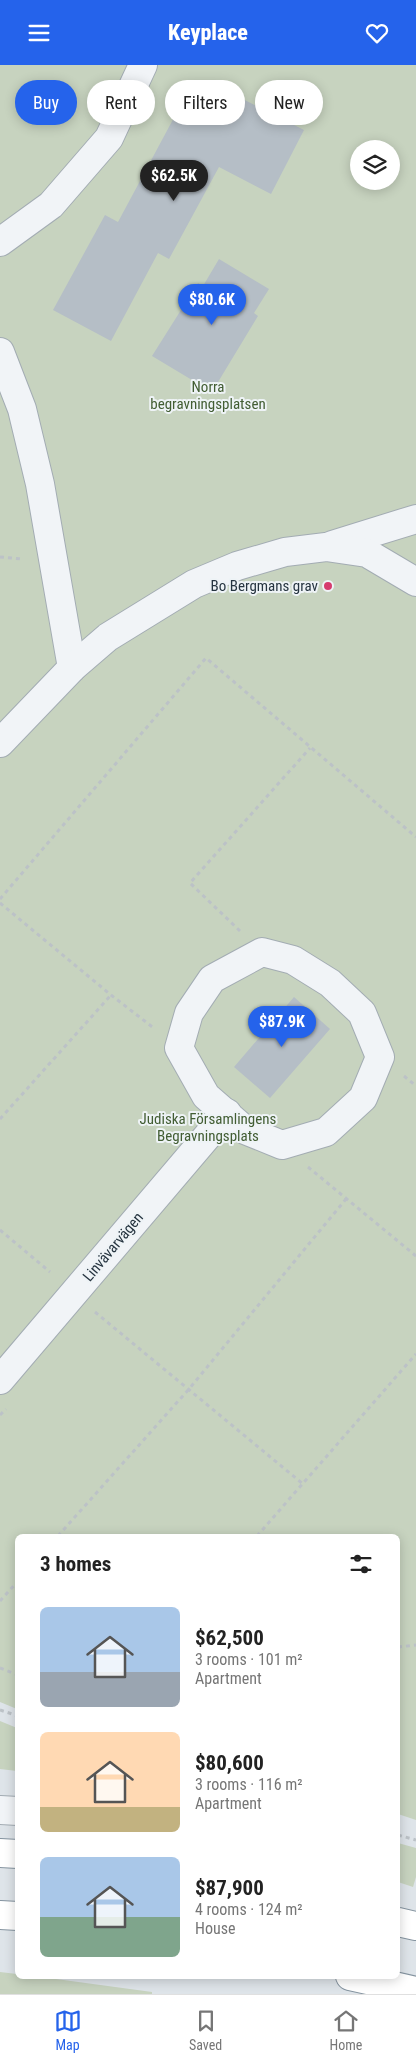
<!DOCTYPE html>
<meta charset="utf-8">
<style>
:root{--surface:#fff;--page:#f2f2f2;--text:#222;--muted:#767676;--line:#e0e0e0;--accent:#2563eb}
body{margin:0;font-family:"Roboto Condensed",sans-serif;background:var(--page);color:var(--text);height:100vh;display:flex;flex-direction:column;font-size:19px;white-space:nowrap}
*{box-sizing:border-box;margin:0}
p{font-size:16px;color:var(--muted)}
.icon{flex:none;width:28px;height:28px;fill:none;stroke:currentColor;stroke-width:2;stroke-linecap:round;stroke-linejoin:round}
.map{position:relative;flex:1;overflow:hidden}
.drawer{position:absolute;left:15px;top:1469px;width:385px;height:445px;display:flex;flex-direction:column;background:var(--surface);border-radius:8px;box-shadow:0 2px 12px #0003}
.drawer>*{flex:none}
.hud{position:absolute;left:15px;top:15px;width:386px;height:45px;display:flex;gap:10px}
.buttons{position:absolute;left:350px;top:75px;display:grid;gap:10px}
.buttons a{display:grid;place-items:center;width:50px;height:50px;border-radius:50%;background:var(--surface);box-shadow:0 2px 12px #0003;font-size:25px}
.price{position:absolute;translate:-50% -42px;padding:0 11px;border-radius:18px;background:var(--accent);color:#fff;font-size:16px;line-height:32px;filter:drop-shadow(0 1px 2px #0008)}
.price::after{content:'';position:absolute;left:50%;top:30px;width:15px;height:11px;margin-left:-8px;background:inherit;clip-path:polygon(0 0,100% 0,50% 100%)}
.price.current{background:#222;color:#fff}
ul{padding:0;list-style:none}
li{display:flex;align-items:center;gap:15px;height:125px;padding:0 25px}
li span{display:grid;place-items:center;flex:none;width:140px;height:100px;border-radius:8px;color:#555}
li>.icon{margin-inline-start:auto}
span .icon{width:60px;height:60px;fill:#fffc;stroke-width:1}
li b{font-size:21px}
h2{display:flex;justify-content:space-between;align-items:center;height:60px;padding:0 25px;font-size:21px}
.chip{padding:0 18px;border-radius:22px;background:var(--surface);box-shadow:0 2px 12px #0003;font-size:18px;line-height:45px}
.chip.current{background:var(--accent);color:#fff}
header{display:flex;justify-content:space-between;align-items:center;height:65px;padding:0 25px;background:var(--accent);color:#fff;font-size:22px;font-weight:800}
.menu{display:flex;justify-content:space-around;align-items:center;height:70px;border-top:1px solid var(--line);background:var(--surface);font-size:14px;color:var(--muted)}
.menu a{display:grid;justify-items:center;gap:2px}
.menu .current{color:var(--accent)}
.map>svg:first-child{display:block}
.green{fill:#c7d3bf;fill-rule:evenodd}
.building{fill:#b5bec6}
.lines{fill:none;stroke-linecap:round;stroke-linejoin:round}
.minor-casing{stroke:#a3acb3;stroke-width:30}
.highway-casing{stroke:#8594a0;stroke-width:30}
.path{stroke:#bcc2c7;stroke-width:3;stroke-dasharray:4 4;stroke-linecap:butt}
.minor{stroke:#f1f4f7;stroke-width:28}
.highway{stroke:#fff;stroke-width:28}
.poi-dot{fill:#d63b6e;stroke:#eef3f6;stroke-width:2}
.labels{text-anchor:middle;stroke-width:4;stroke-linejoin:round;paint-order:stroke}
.park-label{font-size:15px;fill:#425d33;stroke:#eef3f6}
.poi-label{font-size:15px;fill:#263440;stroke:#eef3f6;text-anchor:end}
.street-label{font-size:15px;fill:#263440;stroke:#eef3f6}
</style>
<header><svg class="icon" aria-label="menu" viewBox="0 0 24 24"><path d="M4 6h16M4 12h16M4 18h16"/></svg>Keyplace<svg class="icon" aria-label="heart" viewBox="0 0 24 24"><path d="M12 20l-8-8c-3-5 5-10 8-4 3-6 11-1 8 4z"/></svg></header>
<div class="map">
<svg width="416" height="1929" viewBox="0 0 416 1929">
<rect width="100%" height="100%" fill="#dee4e9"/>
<g class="green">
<path d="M0,0h416v1755l-18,-6v-278h-380l-1,173 -17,-7zM359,84h32v32h-32z"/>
<polygon points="0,1656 17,1663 17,1706 0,1704"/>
<polygon points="398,1778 416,1783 416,1812 413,1822 398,1817"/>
<polygon points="0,1907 17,1909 18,1911 34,1911 152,1927 152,1929 0,1929"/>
</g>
<g class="building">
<polygon points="213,19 304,65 271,129 219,102 169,194 158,188 111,276 53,245 105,150 118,157 177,47 193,56"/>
<polygon points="219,194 269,224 254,248 258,251 212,327 152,291 198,218 203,221"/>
<polygon points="294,932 330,964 270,1033 234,1002"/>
</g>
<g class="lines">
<defs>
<g id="minor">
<polyline points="0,177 51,140 109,73 143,0"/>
<polyline points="0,287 22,344 40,419 72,603"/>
<polyline points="332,480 416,454"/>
<polyline points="0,678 72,603 108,572 194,519 237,501 285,487 326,482 367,488 416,517"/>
<polygon points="262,887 293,895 330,918 362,948 380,992 363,1033 326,1067 282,1080 245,1065 206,1031 179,983 189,948 212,914"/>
<polyline points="0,1315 227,1048"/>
<polyline points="0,1745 18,1746"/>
</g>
<g id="highway">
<polyline points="0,1788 18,1789"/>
<polyline points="0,1850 18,1851"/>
<polyline points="398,1857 416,1861"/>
<polyline points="350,1911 416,1926"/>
</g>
</defs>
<use href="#minor" class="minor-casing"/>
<use href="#highway" class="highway-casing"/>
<g class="path">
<polyline points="0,492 23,494"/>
<polyline points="0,834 206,593 416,772"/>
<polyline points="0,838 111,930 155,964"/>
<polyline points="240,866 190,818 310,683"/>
<polyline points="404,1011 416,1021"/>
<polyline points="0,1054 111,930"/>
<polyline points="308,1102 416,1191"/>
<polyline points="0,1165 50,1207"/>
<polyline points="95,1247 303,1419"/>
<polyline points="0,1350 6,1344"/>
<polyline points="58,1471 189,1324 346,1134"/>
<polyline points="257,1471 416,1289"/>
<polyline points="0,1536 18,1516"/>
<polyline points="398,1582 416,1580"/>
<polyline points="0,1603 18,1610"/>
<polyline points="0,1645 18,1651"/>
<polyline points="398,1770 416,1775"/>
</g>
<use href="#minor" class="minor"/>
<use href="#highway" class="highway"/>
</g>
<circle class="poi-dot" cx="328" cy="521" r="5"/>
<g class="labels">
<g class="park-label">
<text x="208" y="327">Norra<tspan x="208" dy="17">begravningsplatsen</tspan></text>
<text x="208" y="1059">Judiska Församlingens<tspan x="208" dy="17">Begravningsplats</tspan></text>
</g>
<g class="poi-label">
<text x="318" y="526">Bo Bergmans grav</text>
</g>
<g class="street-label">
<text transform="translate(113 1182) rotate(-50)" y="5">Linvävarvägen</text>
</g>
</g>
</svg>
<div class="buttons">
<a><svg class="icon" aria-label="layers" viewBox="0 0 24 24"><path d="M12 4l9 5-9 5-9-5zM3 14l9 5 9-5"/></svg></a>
</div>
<b class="price current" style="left:174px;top:137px">$62.5K</b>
<b class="price" style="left:212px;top:261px">$80.6K</b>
<b class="price" style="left:282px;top:983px">$87.9K</b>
<div class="hud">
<a class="chip current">Buy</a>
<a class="chip">Rent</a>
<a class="chip">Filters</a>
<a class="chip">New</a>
</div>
<section class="drawer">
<h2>3 homes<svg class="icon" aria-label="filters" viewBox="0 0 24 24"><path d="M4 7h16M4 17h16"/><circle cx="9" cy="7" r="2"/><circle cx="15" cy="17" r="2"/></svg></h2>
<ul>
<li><span style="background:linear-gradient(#a9c7e8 65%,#9aa5b1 0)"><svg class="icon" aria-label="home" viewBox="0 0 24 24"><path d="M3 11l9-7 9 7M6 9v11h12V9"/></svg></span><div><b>$62,500</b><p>3 rooms · 101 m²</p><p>Apartment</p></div></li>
<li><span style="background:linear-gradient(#ffd9b3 75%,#c2b280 0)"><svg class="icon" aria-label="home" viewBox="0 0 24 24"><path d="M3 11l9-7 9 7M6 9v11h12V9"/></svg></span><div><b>$80,600</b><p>3 rooms · 116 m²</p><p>Apartment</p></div></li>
<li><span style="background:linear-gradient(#a9c7e8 60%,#7fa58c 0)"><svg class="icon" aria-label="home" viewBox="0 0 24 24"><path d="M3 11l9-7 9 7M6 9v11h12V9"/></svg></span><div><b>$87,900</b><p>4 rooms · 124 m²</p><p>House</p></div></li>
</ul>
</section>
</div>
<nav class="menu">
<a class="current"><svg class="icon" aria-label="map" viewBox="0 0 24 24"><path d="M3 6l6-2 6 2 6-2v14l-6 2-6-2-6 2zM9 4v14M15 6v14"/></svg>Map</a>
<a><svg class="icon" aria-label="saved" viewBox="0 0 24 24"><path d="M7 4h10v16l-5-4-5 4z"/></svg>Saved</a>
<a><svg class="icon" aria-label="home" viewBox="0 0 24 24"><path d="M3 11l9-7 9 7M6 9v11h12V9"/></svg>Home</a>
</nav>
